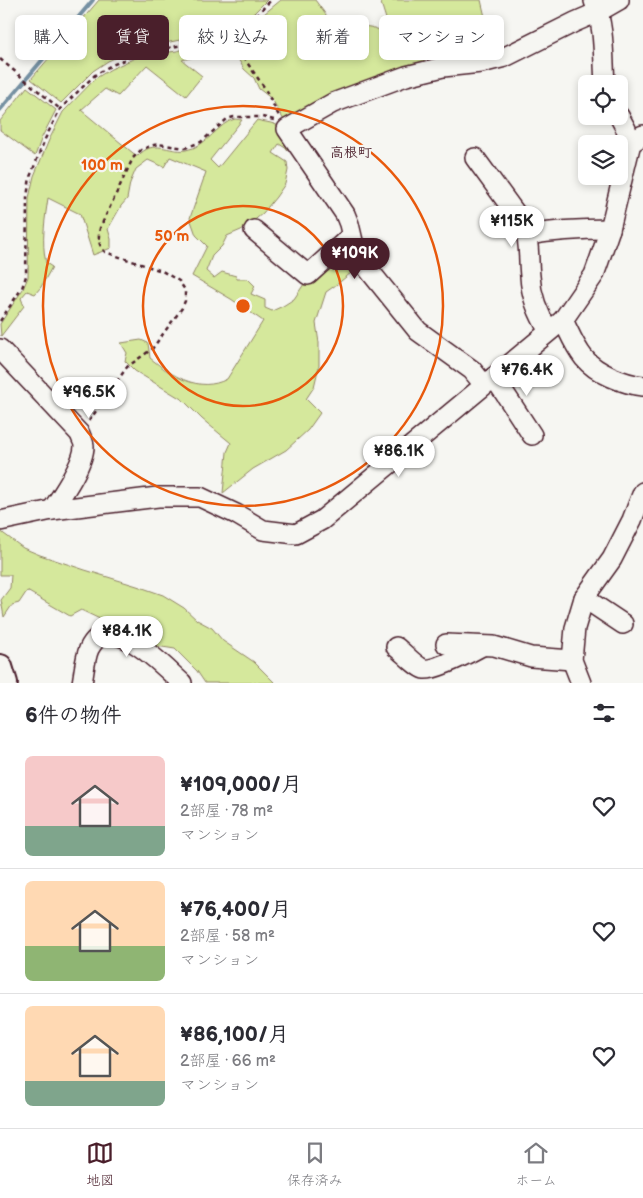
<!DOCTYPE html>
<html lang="ja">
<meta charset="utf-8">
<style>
:root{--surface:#fff;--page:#f2f2f3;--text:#2b2b33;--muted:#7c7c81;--line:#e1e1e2;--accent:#4a1f2b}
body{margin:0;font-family:"Balsamiq Sans","Klee One",sans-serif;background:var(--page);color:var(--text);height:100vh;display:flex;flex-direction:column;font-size:19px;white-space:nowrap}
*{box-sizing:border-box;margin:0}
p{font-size:16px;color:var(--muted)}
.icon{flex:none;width:28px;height:28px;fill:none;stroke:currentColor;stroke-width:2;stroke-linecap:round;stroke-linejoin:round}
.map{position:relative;height:683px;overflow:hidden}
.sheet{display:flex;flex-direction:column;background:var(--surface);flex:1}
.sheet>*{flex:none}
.banner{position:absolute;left:15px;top:15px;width:614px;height:45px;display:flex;gap:10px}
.fabs{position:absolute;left:578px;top:75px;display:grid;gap:10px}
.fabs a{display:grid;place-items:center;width:50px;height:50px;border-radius:8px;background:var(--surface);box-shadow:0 2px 8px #0003;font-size:25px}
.price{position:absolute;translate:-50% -42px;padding:0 11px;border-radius:18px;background:#fff;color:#222;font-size:16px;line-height:32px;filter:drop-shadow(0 1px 2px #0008)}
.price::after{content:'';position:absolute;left:50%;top:30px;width:15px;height:11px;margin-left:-8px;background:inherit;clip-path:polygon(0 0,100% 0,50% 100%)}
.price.active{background:var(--accent);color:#fff}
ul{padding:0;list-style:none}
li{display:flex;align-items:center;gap:15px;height:125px;padding:0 25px}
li+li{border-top:1px solid var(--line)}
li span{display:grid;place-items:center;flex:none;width:140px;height:100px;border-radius:8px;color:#555}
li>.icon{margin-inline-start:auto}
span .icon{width:60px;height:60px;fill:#fffc;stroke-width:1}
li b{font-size:21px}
h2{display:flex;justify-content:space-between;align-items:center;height:60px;padding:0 25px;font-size:21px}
.tag{padding:0 18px;border-radius:8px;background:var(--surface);box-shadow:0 2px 8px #0003;font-size:18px;line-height:45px}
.tag.active{background:var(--accent);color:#fff}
.tab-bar{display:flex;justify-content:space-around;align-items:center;height:70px;border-top:1px solid var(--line);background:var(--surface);font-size:14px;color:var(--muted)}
.tab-bar a{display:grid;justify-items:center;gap:2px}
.tab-bar .active{color:var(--accent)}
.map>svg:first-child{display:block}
.green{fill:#d5e89c;stroke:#908464}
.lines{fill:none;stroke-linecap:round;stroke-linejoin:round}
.stream{stroke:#7590a2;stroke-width:4}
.minor-casing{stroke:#4a1f2b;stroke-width:22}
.major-casing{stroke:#4a1f2b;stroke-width:28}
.path{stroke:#4a1f2b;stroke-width:2.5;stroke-dasharray:4 4;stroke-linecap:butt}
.minor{stroke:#f6f6f2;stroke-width:19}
.major{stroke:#f6f6f2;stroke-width:24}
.ring{fill:none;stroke:#e8590c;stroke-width:2.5}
.labels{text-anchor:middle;stroke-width:4.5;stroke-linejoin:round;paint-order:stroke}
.neighbourhood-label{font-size:14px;font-weight:bold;fill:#4a1f2b;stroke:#f6f6f2}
.centre{fill:#e8590c;stroke:#f6f6f2;stroke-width:2.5}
.ring-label{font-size:15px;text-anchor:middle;font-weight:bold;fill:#e8590c;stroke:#f6f6f2;stroke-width:4.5;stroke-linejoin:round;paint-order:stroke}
</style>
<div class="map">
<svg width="643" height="683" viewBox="0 0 643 683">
<rect width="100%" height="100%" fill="#f6f6f2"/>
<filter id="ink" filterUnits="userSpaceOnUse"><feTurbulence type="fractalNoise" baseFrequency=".02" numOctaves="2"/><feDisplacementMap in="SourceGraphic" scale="10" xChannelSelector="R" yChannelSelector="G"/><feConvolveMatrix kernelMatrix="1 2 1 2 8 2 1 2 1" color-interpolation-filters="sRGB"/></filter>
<g filter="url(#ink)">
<g class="green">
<polygon points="99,0 267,0 251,16 205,35 145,47 131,51 108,61 93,71 61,103 31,79"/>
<path d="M281,0h34l28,38c15,-12 20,-15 39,-7l5,-9 -7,-22h101l13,55 -208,69 -14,-25 -13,-10 -5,-11 -10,-9 -7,-12 -11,-5 -24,3 -20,5 20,16 -16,20 -39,-31 -29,31 -13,-7 -24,21 52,43 5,3c16,-18 31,-3 48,-6 21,-3 33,-28 49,-31 0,0 7,1 7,1l-32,40 8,8 39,-48c6,2 12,2 17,4 12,3 14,18 18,28l-13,-8 -6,9 14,9 1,8 -3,14 -9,13 -13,16 -13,11 -9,6 -14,6 -5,10 -10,10 -6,15 8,7 8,-6 14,4 1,3h11l7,7 -4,8 14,6v8l7,3 11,-5 11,-7 14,-21 41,-34 12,21 -25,20 -10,7 -10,31 3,20v23l-5,21 -8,12 14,14 -12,17 -22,20 -33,19 -30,24 4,-41 4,-9 -29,-24 -19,-19 -48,-29 -10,-10 2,-8 -6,-10 20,-3 7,3 2,15c21,17 49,36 77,21l36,-58 -32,-22 -39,-23 15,-30 -11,-11 -6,-17 16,-46 -36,-15 -6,10 -16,-7 -12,9 -6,14 -3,16 -6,7 -13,23 3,10v9l-18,7 -13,-41 -32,-16c-3,21 -7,43 -2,65l6,4 -11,20 -6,7 -8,-3 -6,7 3,8 -23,30 -1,-12 23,-35 5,-12 1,-79 5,-22 15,-36 14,-28 33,-34 15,-9 24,-11 13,-3 29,-4 31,-8 45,-20z"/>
<polygon points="27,87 56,110 42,137 35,156 0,130 0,121"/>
<polygon points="0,531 23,548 40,555 85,570 137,586 163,595 184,608 197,620 212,628 223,641 254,662 275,683 205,683 197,671 175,649 156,646 81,610 70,616 27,591 19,603 12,605 4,617 1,600 10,588 11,575 0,575"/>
</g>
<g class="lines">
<polyline class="stream" points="0,110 93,0"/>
<defs>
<g id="minor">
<path d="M594,1c11,26 9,56 11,83"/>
<polyline points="619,116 626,129 631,143"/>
<path d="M475,158l49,67c6,16 4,33 6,51 1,20 8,38 19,55"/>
<polyline points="254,230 308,275 351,236"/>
<path d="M528,235c29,-5 52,-6 82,-6"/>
<path d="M563,320c6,12 12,27 21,38 12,15 40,26 59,28"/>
<path d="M0,349l80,85c1,4 4,8 4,12 0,18 -22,49 -32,64"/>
<polyline points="494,377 532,435"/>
<polyline points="484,385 472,370 418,331 356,254 349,224 345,214 287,129 333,103 406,76 443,67 481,63 505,57 575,22 598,12 619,0"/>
<polyline points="0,521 52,510 158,497 200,497 236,514 263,530 296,534 322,520 563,320 594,275 599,261 610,229 631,143 643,135"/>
<polyline points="584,598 623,624"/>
<polyline points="446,644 494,646 531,657 572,660"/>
<path d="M396,647c7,5 20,20 28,22 11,2 47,-17 58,-23"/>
<path d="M82,683c2,-10 3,-25 7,-34 20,-42 75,18 93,34"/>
<polyline points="581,683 572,660 575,628 584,598 612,559 632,520 643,492"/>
</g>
<polyline id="major" points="0,667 5,683"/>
</defs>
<use href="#minor" class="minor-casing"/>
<use href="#major" class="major-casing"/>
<g class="path">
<polyline points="225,31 264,87 279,116"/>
<polyline points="0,59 60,109"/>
<polyline points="0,321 22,288 26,276 27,197 30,177 45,139 60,109 95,75 110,66 135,55 206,40 253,19 271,0"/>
<path d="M89,421l38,-54 25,-18 30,-41 3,-7v-11l-6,-9 -17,-10 -57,-19c-7,-8 -7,-12 -5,-24l33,-70 8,-8 9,-4 8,-2 27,4 16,-6 26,-23 7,-2h28l12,3"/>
</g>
<use href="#minor" class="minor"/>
<use href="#major" class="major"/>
</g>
</g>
<g class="ring">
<circle cx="243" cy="306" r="100"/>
<circle cx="243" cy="306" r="200"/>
</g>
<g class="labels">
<g class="neighbourhood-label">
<text x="351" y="157">高根町</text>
</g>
</g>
<circle cx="243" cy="306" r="8" class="centre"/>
<g class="ring-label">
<text x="102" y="170">100 m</text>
<text x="172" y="241">50 m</text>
</g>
</svg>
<div class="fabs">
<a><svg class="icon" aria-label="locate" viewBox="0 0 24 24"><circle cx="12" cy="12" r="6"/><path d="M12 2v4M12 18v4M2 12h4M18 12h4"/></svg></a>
<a><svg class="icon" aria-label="layers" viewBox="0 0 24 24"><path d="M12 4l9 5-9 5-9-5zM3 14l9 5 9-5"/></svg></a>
</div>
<b class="price" style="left:512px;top:248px">¥115K</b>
<b class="price active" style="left:355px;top:280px">¥109K</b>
<b class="price" style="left:527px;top:397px">¥76.4K</b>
<b class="price" style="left:89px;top:419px">¥96.5K</b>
<b class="price" style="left:399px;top:478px">¥86.1K</b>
<b class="price" style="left:127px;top:658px">¥84.1K</b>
<div class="banner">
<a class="tag">購入</a>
<a class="tag active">賃貸</a>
<a class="tag">絞り込み</a>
<a class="tag">新着</a>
<a class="tag">マンション</a>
</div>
</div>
<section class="sheet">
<h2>6件の物件<svg class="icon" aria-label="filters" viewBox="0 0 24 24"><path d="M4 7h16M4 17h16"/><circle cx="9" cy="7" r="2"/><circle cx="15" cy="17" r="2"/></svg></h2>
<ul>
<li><span style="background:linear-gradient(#f6c9c9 70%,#7fa58c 0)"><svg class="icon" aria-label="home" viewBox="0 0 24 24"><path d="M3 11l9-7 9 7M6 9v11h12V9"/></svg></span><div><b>¥109,000/月</b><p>2部屋 · 78 m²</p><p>マンション</p></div><svg class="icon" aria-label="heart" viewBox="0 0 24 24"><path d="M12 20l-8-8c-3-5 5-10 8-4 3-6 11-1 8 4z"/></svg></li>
<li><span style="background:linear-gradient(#ffd9b3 65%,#8fb573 0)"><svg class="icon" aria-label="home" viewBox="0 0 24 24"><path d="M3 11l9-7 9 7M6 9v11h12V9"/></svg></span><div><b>¥76,400/月</b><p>2部屋 · 58 m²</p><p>マンション</p></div><svg class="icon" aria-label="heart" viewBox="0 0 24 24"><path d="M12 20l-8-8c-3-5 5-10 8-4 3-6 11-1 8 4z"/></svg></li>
<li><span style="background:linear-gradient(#ffd9b3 75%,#7fa58c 0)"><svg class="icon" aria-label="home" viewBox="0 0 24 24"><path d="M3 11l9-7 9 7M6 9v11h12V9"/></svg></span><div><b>¥86,100/月</b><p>2部屋 · 66 m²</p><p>マンション</p></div><svg class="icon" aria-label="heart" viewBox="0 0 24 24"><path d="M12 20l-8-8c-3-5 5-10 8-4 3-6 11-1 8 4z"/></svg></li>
</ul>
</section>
<nav class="tab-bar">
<a class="active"><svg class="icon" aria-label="map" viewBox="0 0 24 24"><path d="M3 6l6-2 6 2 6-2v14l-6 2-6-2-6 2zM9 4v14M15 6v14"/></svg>地図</a>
<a><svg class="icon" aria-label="saved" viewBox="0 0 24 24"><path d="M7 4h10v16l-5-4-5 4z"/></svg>保存済み</a>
<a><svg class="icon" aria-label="home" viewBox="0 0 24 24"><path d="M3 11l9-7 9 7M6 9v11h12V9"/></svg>ホーム</a>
</nav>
